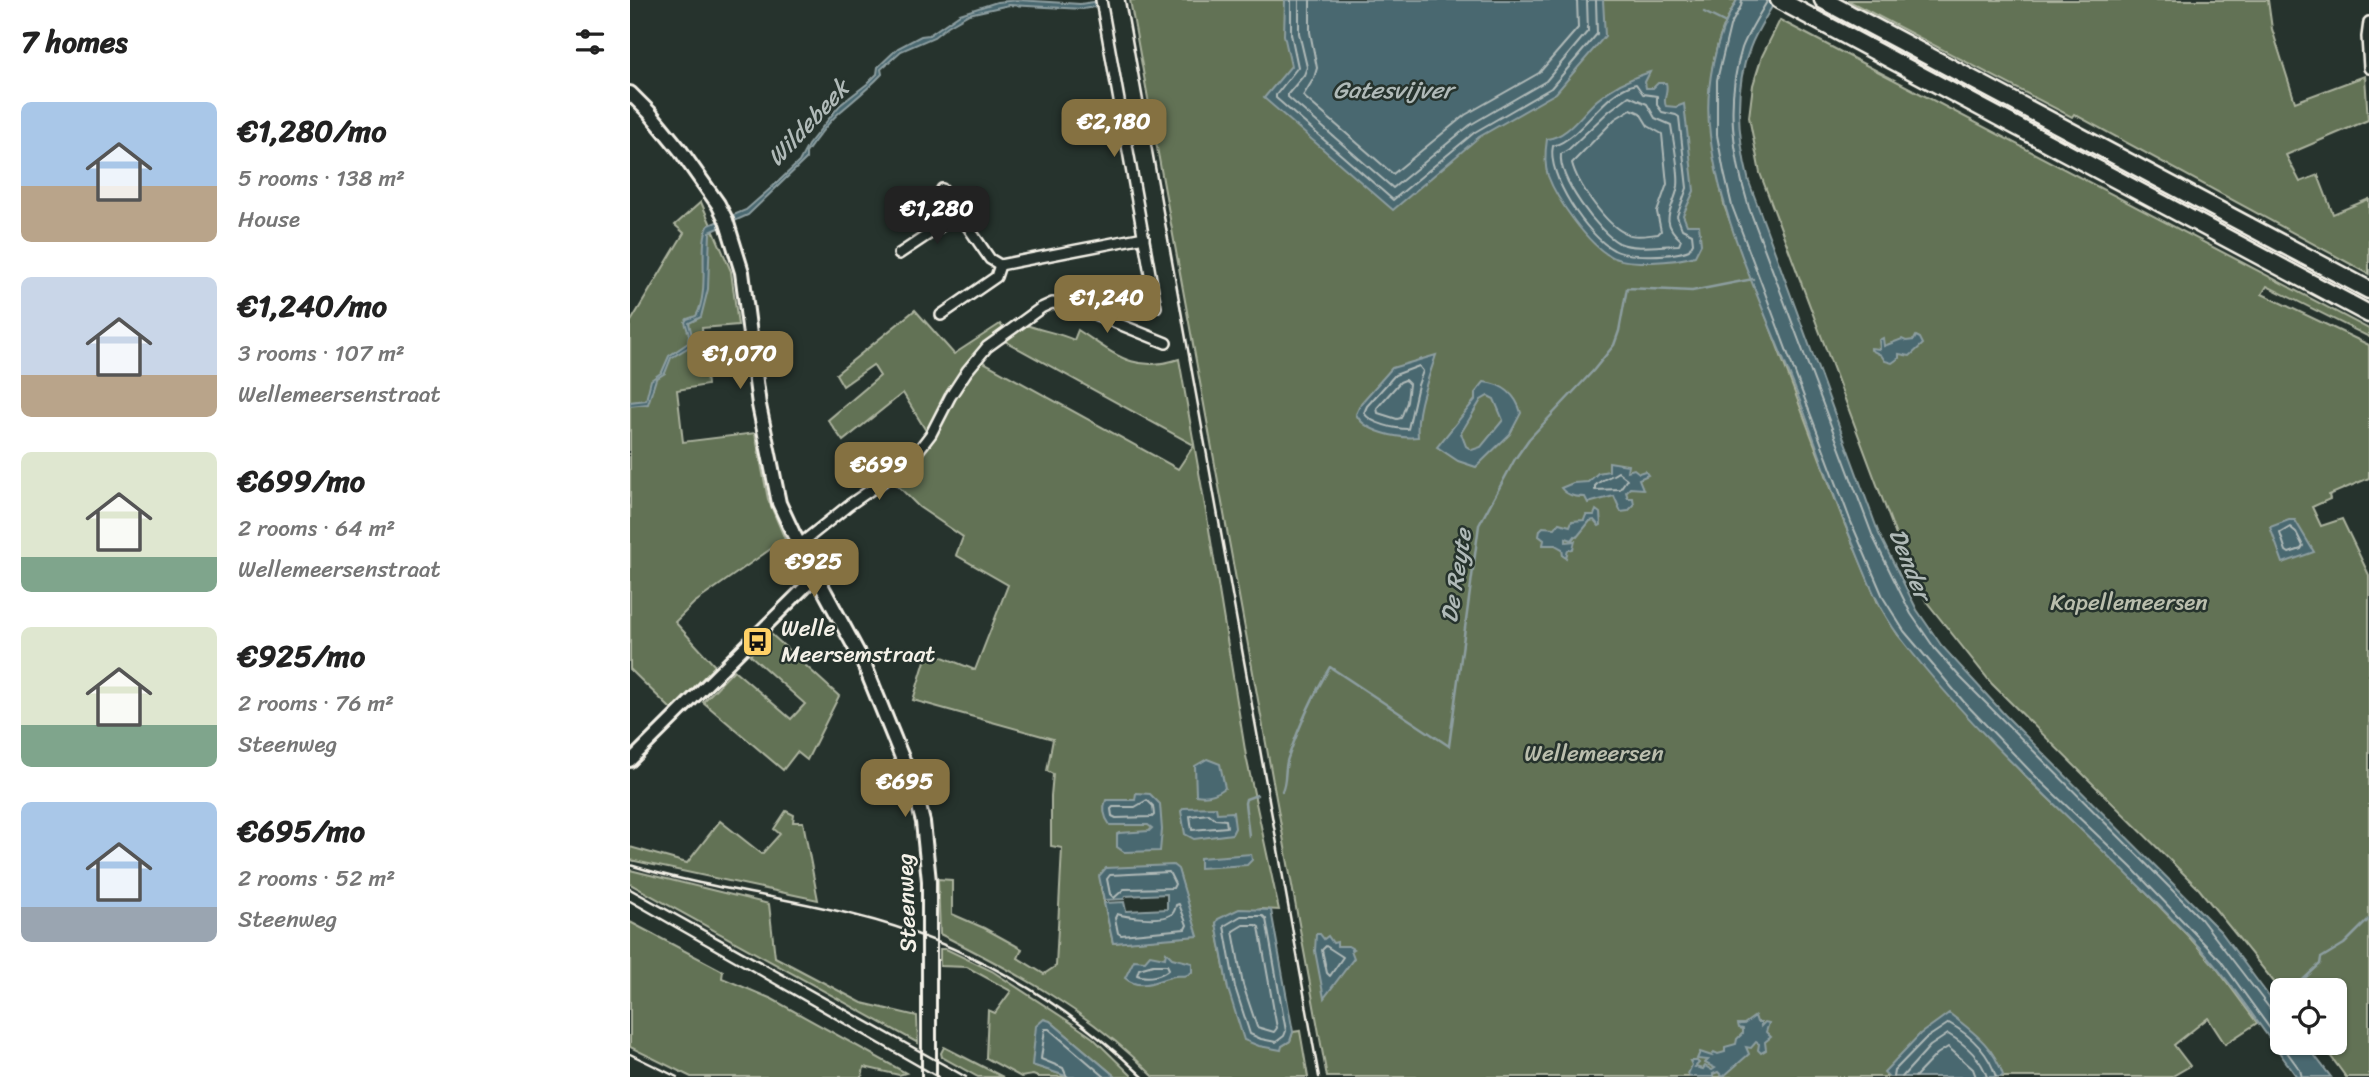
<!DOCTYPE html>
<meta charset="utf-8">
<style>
:root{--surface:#fff;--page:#f6f6f6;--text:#222;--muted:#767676;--accent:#857141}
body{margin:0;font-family:Sriracha,sans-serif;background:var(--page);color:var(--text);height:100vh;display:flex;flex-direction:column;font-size:26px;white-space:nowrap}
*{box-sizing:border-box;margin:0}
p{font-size:23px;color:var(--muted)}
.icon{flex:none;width:38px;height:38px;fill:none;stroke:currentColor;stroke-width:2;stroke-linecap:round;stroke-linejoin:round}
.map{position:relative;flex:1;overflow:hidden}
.side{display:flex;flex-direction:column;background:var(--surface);width:630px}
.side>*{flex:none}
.tools{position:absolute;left:1640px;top:978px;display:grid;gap:14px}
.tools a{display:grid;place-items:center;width:77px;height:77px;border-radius:10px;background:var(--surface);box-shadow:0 2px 5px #0004;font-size:35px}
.price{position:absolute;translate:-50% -60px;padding:0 16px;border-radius:14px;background:var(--accent);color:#fff;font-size:23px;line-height:46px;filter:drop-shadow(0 2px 4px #0008)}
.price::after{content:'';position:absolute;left:50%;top:42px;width:21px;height:16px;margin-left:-10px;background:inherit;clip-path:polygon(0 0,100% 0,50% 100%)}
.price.current{background:#222;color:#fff}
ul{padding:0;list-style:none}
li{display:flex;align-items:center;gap:21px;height:175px;padding:0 21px}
li span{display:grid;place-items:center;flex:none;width:196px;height:140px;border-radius:10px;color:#555}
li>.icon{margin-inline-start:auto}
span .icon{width:84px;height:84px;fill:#fffc;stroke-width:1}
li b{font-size:30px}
h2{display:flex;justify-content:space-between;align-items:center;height:84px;padding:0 21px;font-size:30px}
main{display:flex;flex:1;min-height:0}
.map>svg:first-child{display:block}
.green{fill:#627254;stroke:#abb29e;stroke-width:2;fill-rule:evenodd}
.water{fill:#496770;stroke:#8d9ea0;stroke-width:2;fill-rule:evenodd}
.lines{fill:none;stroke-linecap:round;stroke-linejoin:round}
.shore{stroke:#b0bab8;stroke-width:2}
.stream{stroke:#8d9ea0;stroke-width:2.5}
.minor-casing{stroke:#f4f1e8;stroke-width:14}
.tertiary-casing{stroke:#f4f1e8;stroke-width:16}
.secondary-casing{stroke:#f4f1e8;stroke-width:18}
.motorway-casing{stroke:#f4f1e8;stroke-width:21}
.minor{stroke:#26332d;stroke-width:9}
.tertiary{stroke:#26332d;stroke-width:10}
.secondary{stroke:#26332d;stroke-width:12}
.motorway{stroke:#26332d;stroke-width:16}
.rail{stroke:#f4f1e8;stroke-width:2.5}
.labels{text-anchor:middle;stroke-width:5;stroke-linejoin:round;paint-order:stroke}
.park-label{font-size:23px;fill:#babead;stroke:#26332d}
.poi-label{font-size:23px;fill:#f4f1e8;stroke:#26332d;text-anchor:start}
.street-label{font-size:23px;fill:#f4f1e8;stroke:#26332d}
.water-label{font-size:24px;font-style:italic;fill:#b0bab8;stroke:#26332d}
</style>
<main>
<section class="side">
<h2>7 homes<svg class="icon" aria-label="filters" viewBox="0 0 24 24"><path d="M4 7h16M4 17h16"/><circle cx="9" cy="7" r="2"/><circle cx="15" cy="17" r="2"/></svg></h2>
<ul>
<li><span style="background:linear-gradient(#a9c7e8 60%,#b9a48a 0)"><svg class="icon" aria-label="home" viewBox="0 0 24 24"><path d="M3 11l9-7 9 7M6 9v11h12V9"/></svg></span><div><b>€1,280/mo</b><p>5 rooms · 138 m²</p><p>House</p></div></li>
<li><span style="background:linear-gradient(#c9d6e8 70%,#b9a48a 0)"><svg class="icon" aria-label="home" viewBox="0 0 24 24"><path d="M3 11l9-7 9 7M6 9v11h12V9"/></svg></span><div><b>€1,240/mo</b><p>3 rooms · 107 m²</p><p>Wellemeersenstraat</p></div></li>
<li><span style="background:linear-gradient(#dfe7d0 75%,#7fa58c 0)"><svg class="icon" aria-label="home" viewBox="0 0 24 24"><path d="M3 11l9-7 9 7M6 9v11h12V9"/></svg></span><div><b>€699/mo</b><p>2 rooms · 64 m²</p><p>Wellemeersenstraat</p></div></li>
<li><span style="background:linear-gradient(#dfe7d0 70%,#7fa58c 0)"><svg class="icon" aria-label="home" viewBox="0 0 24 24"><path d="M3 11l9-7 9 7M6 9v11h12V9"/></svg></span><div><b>€925/mo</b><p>2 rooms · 76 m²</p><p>Steenweg</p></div></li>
<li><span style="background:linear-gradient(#a9c7e8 75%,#9aa5b1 0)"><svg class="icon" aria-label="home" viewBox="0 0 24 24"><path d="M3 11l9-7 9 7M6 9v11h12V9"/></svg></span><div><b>€695/mo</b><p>2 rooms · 52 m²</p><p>Steenweg</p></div></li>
</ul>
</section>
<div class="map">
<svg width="1739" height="1077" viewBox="0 0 1739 1077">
<rect width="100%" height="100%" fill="#26332d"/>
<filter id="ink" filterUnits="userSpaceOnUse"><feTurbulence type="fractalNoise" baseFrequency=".0143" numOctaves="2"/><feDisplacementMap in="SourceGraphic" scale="14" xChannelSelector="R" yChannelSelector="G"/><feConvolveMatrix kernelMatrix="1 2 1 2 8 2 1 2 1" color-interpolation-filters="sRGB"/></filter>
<g filter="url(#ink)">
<g class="green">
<path d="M500,0h607c-40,68 -29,136 -12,208l120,317 33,78 20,32 61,71 69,73 98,93 62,64 27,30 42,57 -32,21 -17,-26 -34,27 16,21 -19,11h-844z"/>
<polygon points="1217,0 1638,0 1642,29 1665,102 1735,76 1738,120 1656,155 1670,182 1688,175 1703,214 1739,199 1739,274 1444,114 1442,117"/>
<polygon points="1150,20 1739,329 1739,337 1637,286 1632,294 1739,345 1739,478 1699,495 1700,499 1682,507 1691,526 1712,519 1739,575 1739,1077 1716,1077 1691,1043 1704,1043 1704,990 1652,992 1569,889 1362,684 1296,601 1276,562 1130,173 1119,117 1123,85 1132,56"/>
<polygon points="71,202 101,271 108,325 72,328 77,385 47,390 53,442 125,433 138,499 155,539 64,603 45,622 85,666 42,710 0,669 0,323 54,233 45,225"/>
<polygon points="285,310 324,354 370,324 373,328 353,345 298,434 273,393 213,441 198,420 250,376 243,365 213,386 206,374"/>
<path d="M394,324c17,7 33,8 50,16l4,-10c36,23 55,44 101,29l29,164 38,233 33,154 -18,-1 -45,14 12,66 54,57 8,-5 3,-9 7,-1 8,46h-154c-61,-63 -136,-104 -214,-143l-2,-55 14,1v34l32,14 38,21 -4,9 26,16 12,-8 6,-118 -11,-2v-50l2,-22 -6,-3 6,-32 -140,-39 15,-49 47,19 33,-85 -52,-30 7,-18 -44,-30 -27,-27 31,-26 26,-48 31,-46 198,109 16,-24 -193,-106zM548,870l19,65 -84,8 -12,-55z"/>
<polygon points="141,634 209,696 177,760 167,752 153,770 73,702 104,670 161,719 175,704 120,655"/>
<polygon points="156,811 164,815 163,822 173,822 188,900 0,860 0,847 57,863 90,821 132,854 150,834 144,829"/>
<polygon points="0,870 139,904 145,957 232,1003 287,1016 288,1043 0,884"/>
<polygon points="0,922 93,971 92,978 142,999 276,1073 269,1075 234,1067 232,1077 61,1077 0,1047"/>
<polygon points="310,949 316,949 362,971 443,1024 463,1038 503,1077 486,1077 420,1021 406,1034 403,1065 439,1077 408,1077 403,1075 391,1077 356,1058 358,1010 365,1013 381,991 337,967 310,966"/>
<polygon points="314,1047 373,1077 348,1077 312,1057 311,1053"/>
</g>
<g class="water">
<path d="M389,0l61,4 27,-4 -13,7 -11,2 -74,-4 -40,9 -21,12 -14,11 -33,14 -20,18 1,5c-13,14 -27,25 -41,37 -14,12 -25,28 -35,42v6l-58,56 -38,17 -2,57 -7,28 -12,6 4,17 -4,7 -18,11 -6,15 -9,6 -8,25 -18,2v-4l16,-2 5,-20 11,-8 7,-16 19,-13 1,-8 -4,-13 2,-3 9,-3c15,-26 1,-74 13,-91l37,-15 33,-29 20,-19 9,-17 32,-40 27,-21 10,-10 1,-7 20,-19 23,-12 8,-1 31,-21 37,-12z"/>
<polygon points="655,0 973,0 975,36 926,93 849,137 763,210 634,98 661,66 654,35"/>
<path d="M1107,0h39c-9,16 -20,31 -26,48 -17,42 -12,91 -1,134l130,352 38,76 24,35 64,70 216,217 61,82v29h23l26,34h-34c-35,-48 -68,-99 -109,-142 -96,-100 -204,-188 -289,-299 -19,-25 -31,-55 -43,-85 -21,-49 -37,-100 -56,-150 -32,-84 -79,-176 -90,-266 -6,-45 4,-96 27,-135z"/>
<path d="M1020,72l-5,10 1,6h7l5,-5h8c3,8 -4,16 0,23l10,1 8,-3 10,87 -11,24 4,10h12l2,19 -6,12c-19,6 -67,10 -85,0 -22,-12 -53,-56 -62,-80 -4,-12 -3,-24 -1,-37 21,-2 34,-25 50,-39 16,-14 33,-22 53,-28z"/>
<polygon points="1286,336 1290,338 1293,344 1280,356 1269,354 1269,358 1262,363 1255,361 1251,355 1241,350 1241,348 1250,349 1249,340 1253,338 1254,346 1272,339 1276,341 1284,340"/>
<path d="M806,355c-8,25 -21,56 -18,82 -19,2 -54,-5 -62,-23l5,-11 31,-35z"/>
<path d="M854,382c18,2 32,12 37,31l-11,21 -34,33 -18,-6 -21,-14 38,-47v-7zM858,396l6,3 9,21 -22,27 -9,3 -6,-4 -5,-13 20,-33z"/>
<path d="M979,462l19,3 -1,6 7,-2 5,4 6,-2 3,4 -9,4 4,10 -13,-1 -4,4 2,6h5l1,7 -6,6 -7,1 -7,-16 -26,7 -3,-6c-9,0 -18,-1 -24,-9l12,-5 15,-1 10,-9 11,-2z"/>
<polygon points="966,510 970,513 971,525 969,526 964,520 960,521 947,537 945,536 942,540 936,538 936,542 945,541 943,549 938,550 936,558 933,556 932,549 925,545 913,545 914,540 909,536 910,530 913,527 925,528 929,523 940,526 942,521 954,520 956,515 964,515"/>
<polygon points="1659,520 1665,520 1684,552 1653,563 1640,527"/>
<path d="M577,759l13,5 5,24c-8,6 -19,9 -29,7l-1,-29z"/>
<path d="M506,793l14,1 10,10 2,26 -2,21 -36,1 -7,-5v-13l2,-1 30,-2 3,-3 -4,-3h-38c-6,-8 -8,-16 -4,-25h29z"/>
<polygon points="586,807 587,813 603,812 605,828 602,834 564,839 555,834 551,811 554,808"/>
<polygon points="621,854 622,860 617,865 570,868 570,858"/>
<polygon points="543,865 548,869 568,936 483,943 474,903 494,902 496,911 537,909 537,894 495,896 494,899 474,900 469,876 476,868"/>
<polygon points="609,909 641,910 663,1032 660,1041 652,1046 651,1050 629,1046 614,1040 598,989 586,923 588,919"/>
<polygon points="686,934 690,934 694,939 698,936 703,943 707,942 707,946 718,946 723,949 721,950 724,958 694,998 685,951"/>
<path d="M536,952l6,6 20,5v9c-7,6 -9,3 -17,4 -17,3 -34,16 -50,2l9,-18 11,1 5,-6 15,3z"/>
<path d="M1319,1013c24,19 44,32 54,62l-2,2h-112l-5,-5 36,-38z"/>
<polygon points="1125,1016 1127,1022 1131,1022 1131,1026 1135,1022 1139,1023 1136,1032 1141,1037 1135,1042 1136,1050 1131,1053 1128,1050 1129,1044 1126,1042 1121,1048 1116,1047 1119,1054 1093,1077 1088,1072 1083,1074 1083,1077 1060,1077 1058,1074 1062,1065 1060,1061 1067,1061 1069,1063 1065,1067 1073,1069 1075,1066 1082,1070 1085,1068 1075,1063 1078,1060 1067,1059 1070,1052 1082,1056 1084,1052 1088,1054 1095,1052 1095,1047 1106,1044 1107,1039 1113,1033 1113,1029 1109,1028 1108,1024 1114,1024"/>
<polygon points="414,1019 420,1021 486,1077 439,1077 402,1065 406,1026"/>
</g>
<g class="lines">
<g class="shore">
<polyline points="661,0 661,34 668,67 646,95 646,98 763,200 845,132 921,88 967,34 966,0"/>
<polyline points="669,0 669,33 677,67 674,75 658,94 658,97 763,188 840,125 916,81 958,31 957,0"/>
<polyline points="680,0 680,32 687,68 684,78 673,96 763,174 835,115 909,73 948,28 947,0"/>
<polyline points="1112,0 1111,6 1100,26 1087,80 1087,135 1094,172 1102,206 1126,269 1221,522 1254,599 1274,631 1334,702 1403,774 1501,867 1591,961 1670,1070 1672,1077"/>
<path d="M1138,0c-9,15 -20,32 -26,48 -17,54 -9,107 7,160l124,329 38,77 24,35 25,28 241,242 73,95 8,3"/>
<path d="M1006,84l7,10 14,2v9l5,7 14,3 3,2 8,71 -10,28 5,13 10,5 1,9 -4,7c-14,6 -61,8 -75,0 -26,-13 -68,-75 -61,-104 31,-9 48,-54 83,-62z"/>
<path d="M999,96l18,8 8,14 16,7c2,15 9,47 7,61 -4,23 -21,33 3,54l-2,5c-17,0 -44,5 -60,-2 -21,-11 -61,-65 -58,-89l8,-5 40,-38z"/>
<path d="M1001,109l9,4 8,13 14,8 5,50 -10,28 4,19 -3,3c-10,1 -24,4 -33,-1 -19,-8 -48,-50 -53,-70l43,-44z"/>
<path d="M789,366l4,5 -5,14 -10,44c-12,0 -37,-5 -44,-16l3,-7 28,-31z"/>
<polygon points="775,380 779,384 777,402 771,418 767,419 748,413 747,408 770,382"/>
<path d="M988,472l9,7 -7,10 -25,1v-4c7,-8 15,-8 23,-14z"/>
<polygon points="1660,527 1666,532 1673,546 1671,549 1659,553 1656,551 1650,533"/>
<polygon points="517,800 523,806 524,815 522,817 486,818 482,816 481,809 483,807 505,807"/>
<polygon points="579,814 585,819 596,820 597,827 562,830 560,816"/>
<polygon points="539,872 545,884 543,888 494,889 484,898 480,894 477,879 480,875"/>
<path d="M549,904l8,21 -2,4 -64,6 -3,-2 -3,-15 2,-4c9,3 44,7 53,1 5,-2 5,-6 6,-10z"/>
<polygon points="611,916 633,916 636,919 656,1031 654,1036 646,1042 631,1039 620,1034 605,987 594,926"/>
<polygon points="613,925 626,925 629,927 647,1028 644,1032 627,1027 613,985 603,931"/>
<polygon points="696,946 713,957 700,976 697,973 692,950"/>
<path d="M523,965h14l2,4c-7,7 -22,10 -32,6l2,-6z"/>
<polyline points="437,1077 433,1068 411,1059 415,1029 419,1029 475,1077"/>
<path d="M1263,1077l1,-6 31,-32 24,-16c21,12 40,30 47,54"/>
<path d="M1272,1077l28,-31 18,-12c17,10 33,24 39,43"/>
<polyline points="1285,1077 1307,1054 1318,1047 1343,1069 1346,1077"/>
</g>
<g class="stream">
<polyline points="1074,12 1094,22"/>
<path d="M652,791c5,-10 2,-22 6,-33 11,-31 25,-63 42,-91l119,79 30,-221 36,-66 14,-20 64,-68 21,-26 5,-14 8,-43 65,3 61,-12"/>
<polyline points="619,836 615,803 616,799 627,795"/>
<polyline points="1662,990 1690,964 1691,958 1714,944 1739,919"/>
</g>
<defs>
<g id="minor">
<polyline points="471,0 526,307"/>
<polyline points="1739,22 1737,37 1739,68"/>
<polyline points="312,189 360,259 370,265 514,237"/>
<polyline points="269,254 329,214"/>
<polyline points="311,315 366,277 370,265"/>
<polyline points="169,545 219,505 278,464 301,434 320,397 337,371 357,347 411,308 422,303 442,305 536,343"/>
</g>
<polyline id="tertiary" points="0,761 187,575"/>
<polyline id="secondary" points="0,93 19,112 50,150 88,204 96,220 112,272 129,405 149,503 163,533 234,664 284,787 293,822 299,881 299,1077"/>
<g id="motorway">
<polyline points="1149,0 1739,314"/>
<polyline points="1193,0 1739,290"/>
</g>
</defs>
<use href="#minor" class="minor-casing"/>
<use href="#tertiary" class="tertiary-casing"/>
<use href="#secondary" class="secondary-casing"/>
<use href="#motorway" class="motorway-casing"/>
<use href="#minor" class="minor"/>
<use href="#tertiary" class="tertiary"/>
<use href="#secondary" class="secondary"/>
<use href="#motorway" class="motorway"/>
<g class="rail">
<polyline points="495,0 689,1077"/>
<path d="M0,865c73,23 150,31 224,50 110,27 208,84 289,162"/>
<polyline points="0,889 336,1077"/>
<polyline points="0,901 308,1077"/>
<polyline points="0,1054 47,1077"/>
</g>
</g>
</g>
<defs>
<symbol id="bus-square" viewBox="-11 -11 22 22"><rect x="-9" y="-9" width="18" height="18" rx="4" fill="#ffd166" stroke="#26332d"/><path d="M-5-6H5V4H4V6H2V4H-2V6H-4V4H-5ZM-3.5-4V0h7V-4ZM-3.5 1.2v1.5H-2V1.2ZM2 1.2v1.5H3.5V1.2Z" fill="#111"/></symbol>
</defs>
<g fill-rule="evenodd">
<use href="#bus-square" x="110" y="624" width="35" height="35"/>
</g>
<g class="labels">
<g class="park-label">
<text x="1499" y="610">Kapellemeersen</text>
<text x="964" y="761">Wellemeersen</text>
</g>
<g class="poi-label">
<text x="151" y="636">Welle<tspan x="151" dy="26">Meersemstraat</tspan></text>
</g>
<g class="street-label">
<text transform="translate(276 903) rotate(-92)" y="8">Steenweg</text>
</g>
<g class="water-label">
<text x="763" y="98">Gatesvijver</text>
<text transform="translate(178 123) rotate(-47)" y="8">Wildebeek</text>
<text transform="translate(1280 564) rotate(68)" y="8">Dender</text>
<text transform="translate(826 576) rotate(-81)" y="8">De Reyte</text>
</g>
</g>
</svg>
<div class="tools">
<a><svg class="icon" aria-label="locate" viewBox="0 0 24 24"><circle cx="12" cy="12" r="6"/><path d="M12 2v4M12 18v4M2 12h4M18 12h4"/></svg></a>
</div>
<b class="price" style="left:484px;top:159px">€2,180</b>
<b class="price current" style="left:307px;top:246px">€1,280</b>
<b class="price" style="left:477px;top:335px">€1,240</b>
<b class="price" style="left:110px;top:391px">€1,070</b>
<b class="price" style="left:249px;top:502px">€699</b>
<b class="price" style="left:184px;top:599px">€925</b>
<b class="price" style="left:275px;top:819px">€695</b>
</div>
</main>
